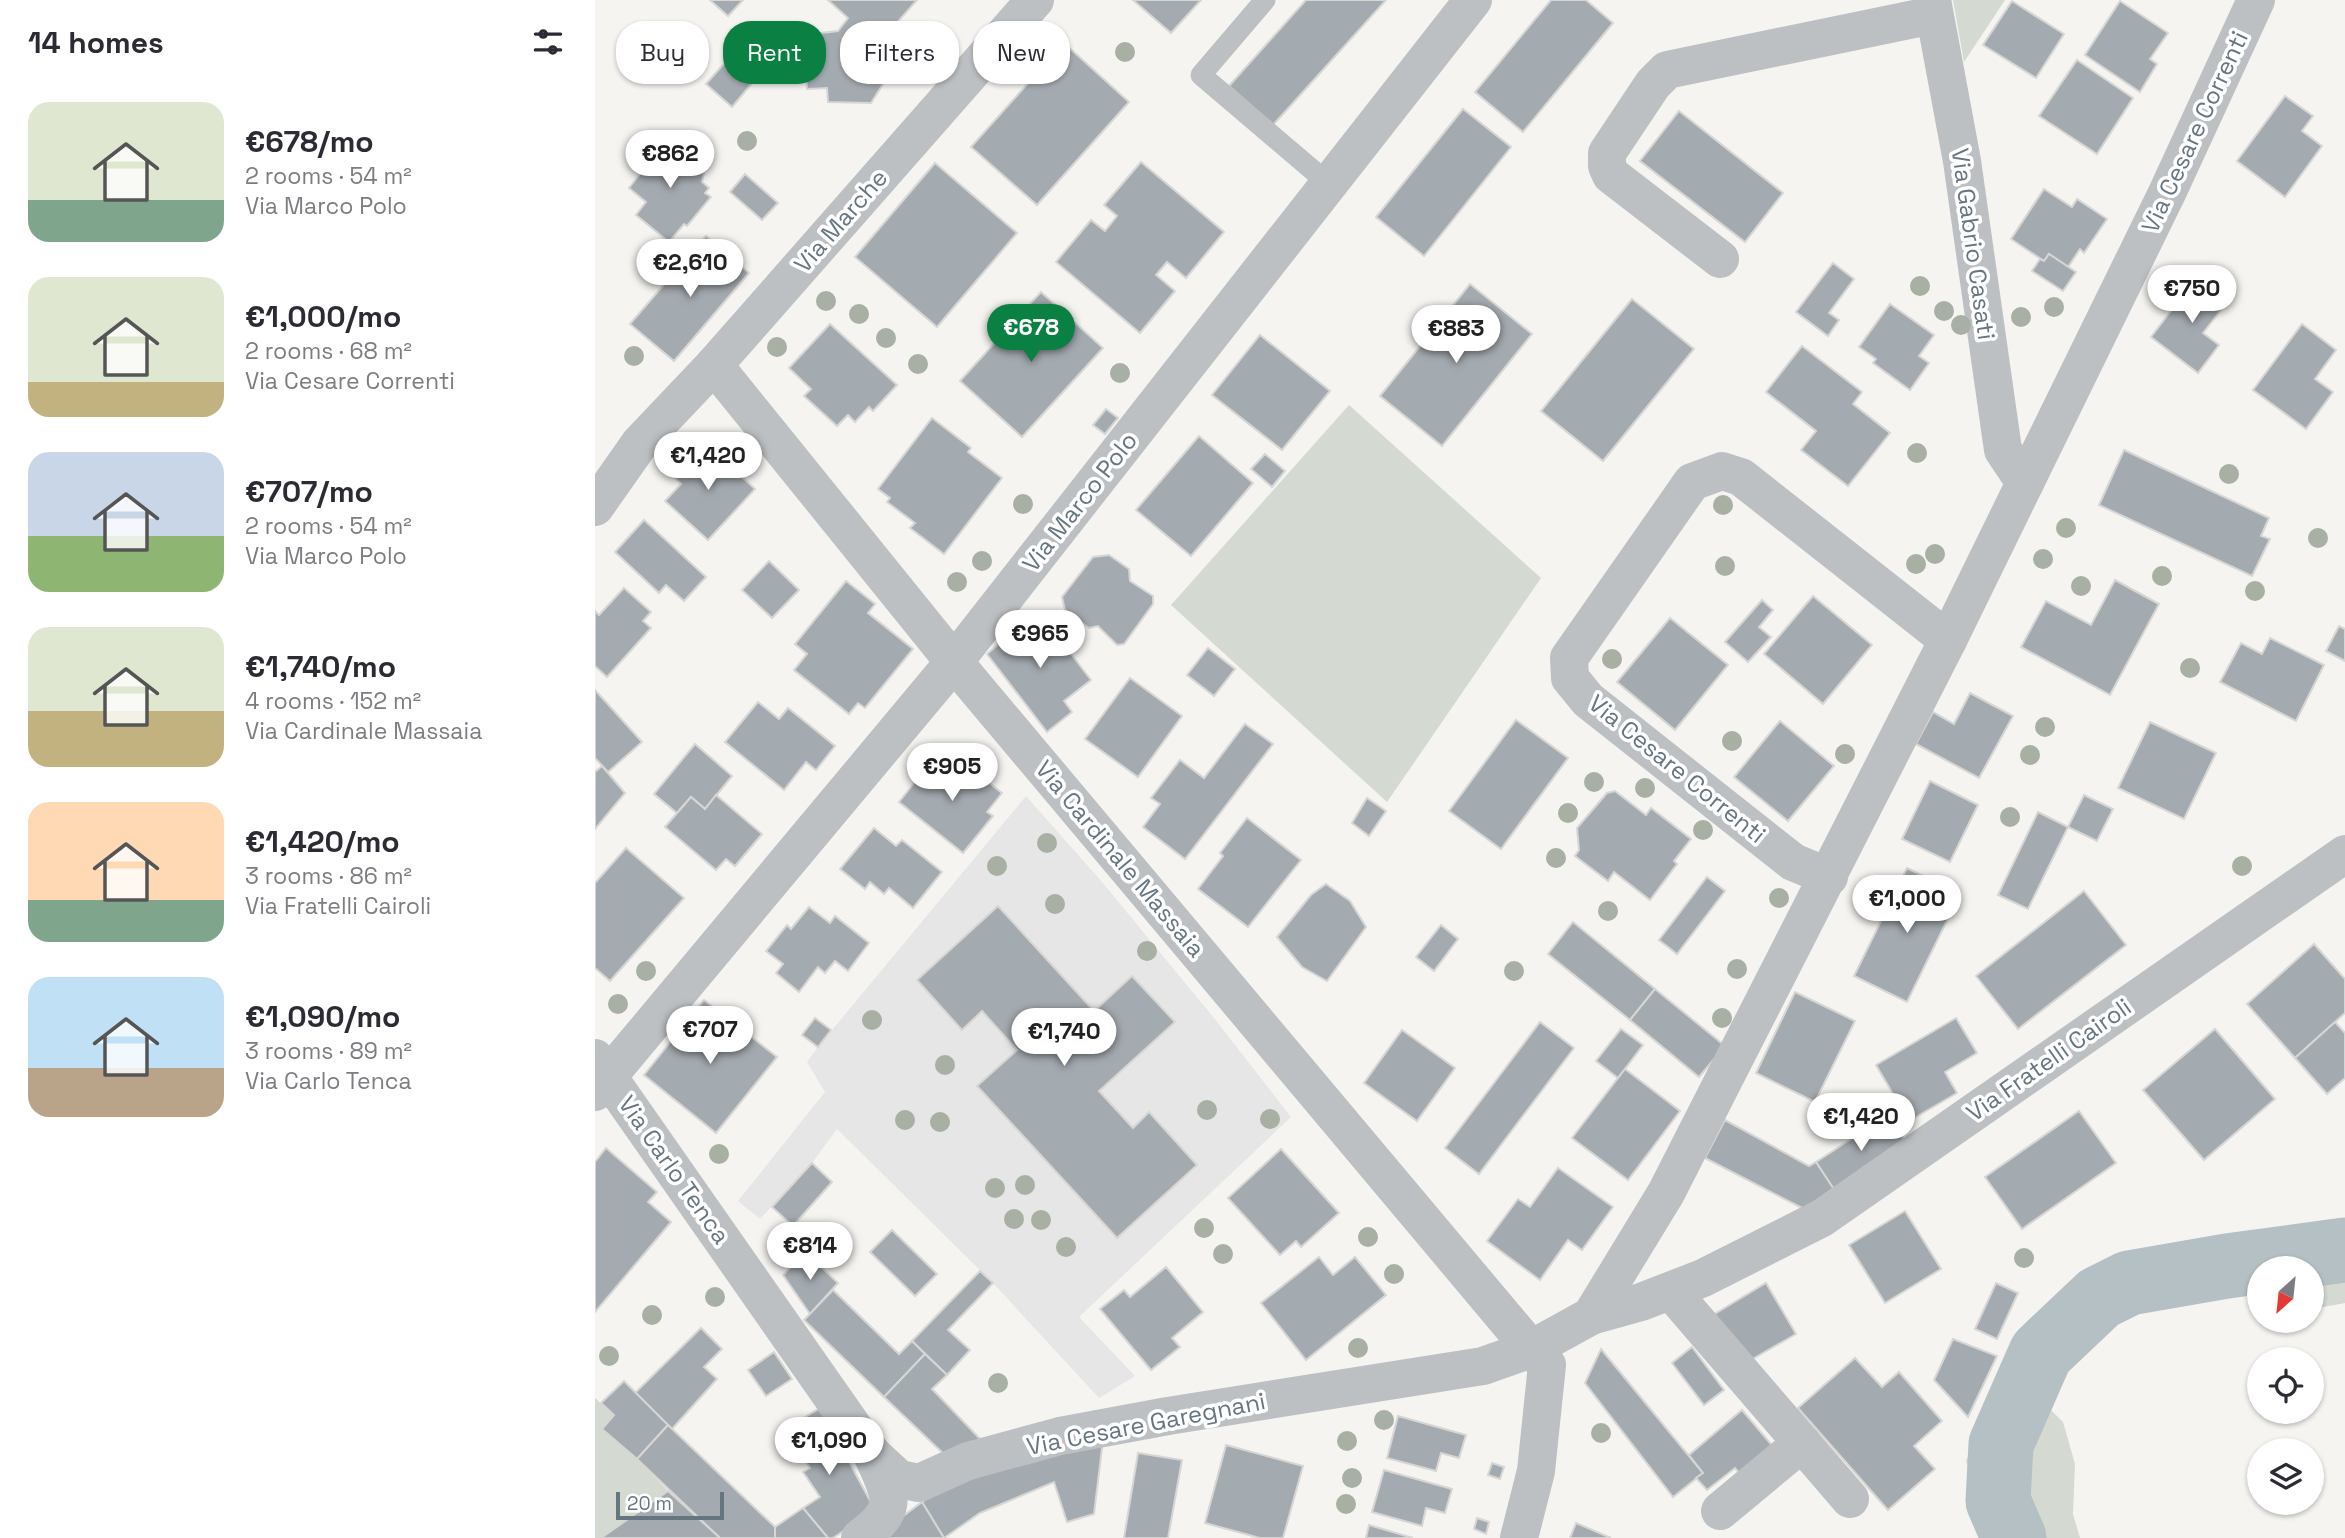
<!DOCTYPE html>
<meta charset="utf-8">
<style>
:root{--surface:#fff;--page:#f2f2f3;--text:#2b2b33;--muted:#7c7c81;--accent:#0b8043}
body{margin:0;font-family:"Space Grotesk",sans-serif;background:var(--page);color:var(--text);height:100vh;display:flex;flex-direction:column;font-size:26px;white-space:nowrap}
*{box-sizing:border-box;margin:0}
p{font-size:23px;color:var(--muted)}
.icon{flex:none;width:38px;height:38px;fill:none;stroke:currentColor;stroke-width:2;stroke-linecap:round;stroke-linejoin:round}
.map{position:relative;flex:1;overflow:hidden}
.sheet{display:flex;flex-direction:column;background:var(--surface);width:595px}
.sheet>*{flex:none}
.hud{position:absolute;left:21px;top:21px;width:665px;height:63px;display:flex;gap:14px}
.needle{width:46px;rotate:207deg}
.tools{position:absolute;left:1652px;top:1256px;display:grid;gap:14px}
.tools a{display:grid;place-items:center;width:77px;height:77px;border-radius:50%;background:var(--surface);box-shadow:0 2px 5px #0004;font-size:35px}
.scale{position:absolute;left:21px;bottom:18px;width:108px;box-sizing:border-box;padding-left:7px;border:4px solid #667680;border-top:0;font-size:19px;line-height:24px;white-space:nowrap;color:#667680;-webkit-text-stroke:5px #fff;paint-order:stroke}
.price{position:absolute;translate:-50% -60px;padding:0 16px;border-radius:24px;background:#fff;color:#222;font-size:23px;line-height:46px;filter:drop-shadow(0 2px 4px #0008)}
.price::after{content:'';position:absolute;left:50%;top:42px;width:21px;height:16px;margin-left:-10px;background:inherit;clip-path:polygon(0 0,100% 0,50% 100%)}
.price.active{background:var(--accent);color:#fff}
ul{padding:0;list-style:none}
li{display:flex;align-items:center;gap:21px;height:175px;padding:0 28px}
li span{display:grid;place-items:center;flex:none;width:196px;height:140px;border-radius:21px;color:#555}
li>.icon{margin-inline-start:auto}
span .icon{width:84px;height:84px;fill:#fffc;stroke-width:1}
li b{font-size:30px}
h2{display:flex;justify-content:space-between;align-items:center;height:84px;padding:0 28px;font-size:30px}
.tag{padding:0 24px;border-radius:28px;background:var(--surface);box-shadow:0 2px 5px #0004;font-size:24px;line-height:63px}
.tag.active{background:var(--accent);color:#fff}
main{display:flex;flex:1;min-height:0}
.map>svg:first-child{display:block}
.built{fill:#e5e6e5}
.green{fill:#d4d9d1}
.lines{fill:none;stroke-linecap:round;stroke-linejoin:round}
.river{stroke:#b4c0c3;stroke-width:65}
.building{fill:#a4abb0;stroke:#d6d6d4;stroke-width:2}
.lane{stroke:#bcc0c3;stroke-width:21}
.street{stroke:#bcc0c3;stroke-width:38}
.tree{fill:#a8afa3}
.labels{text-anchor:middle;stroke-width:7;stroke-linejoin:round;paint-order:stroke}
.street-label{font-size:24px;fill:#667680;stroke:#fff}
</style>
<main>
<section class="sheet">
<h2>14 homes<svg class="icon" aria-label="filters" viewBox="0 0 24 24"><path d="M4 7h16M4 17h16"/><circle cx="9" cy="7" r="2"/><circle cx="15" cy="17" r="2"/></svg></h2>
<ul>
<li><span style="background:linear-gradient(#dfe7d0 70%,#7fa58c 0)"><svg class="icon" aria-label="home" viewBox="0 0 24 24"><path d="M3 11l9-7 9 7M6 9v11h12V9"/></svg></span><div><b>€678/mo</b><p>2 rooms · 54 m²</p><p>Via Marco Polo</p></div></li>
<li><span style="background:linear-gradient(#dfe7d0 75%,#c2b280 0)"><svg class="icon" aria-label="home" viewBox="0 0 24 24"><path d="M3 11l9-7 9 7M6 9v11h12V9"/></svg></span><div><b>€1,000/mo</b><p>2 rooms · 68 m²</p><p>Via Cesare Correnti</p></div></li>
<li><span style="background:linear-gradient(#c9d6e8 60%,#8fb573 0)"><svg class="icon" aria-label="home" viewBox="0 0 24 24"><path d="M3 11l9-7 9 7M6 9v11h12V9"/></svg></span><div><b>€707/mo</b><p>2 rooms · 54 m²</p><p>Via Marco Polo</p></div></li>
<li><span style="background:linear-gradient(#dfe7d0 60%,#c2b280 0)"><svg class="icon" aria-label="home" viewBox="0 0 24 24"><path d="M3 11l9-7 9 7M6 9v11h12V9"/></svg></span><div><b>€1,740/mo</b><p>4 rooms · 152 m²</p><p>Via Cardinale Massaia</p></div></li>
<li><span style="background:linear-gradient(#ffd9b3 70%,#7fa58c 0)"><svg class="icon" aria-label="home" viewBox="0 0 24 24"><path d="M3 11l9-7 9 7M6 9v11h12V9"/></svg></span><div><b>€1,420/mo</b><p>3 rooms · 86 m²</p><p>Via Fratelli Cairoli</p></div></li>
<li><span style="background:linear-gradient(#bfe0f5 65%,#b9a48a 0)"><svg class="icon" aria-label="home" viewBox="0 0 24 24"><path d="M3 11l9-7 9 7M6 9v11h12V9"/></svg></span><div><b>€1,090/mo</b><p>3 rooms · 89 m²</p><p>Via Carlo Tenca</p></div></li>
</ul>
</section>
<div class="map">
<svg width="1750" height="1538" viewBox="0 0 1750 1538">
<rect width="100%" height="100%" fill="#f5f4f1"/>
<polygon class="built" points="431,796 507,882 619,1018 696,1117 484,1317 540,1376 504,1398 398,1283 242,1129 217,1163 165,1219 143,1201 230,1092 212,1062 223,1047"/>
<g class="green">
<polygon points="1358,0 1410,0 1369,62"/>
<polygon points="754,405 946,578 792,802 576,605"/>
<polygon points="1717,1271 1750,1271 1750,1303 1717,1309"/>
<polygon points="0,1398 19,1415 7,1429 42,1459 73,1491 6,1538 0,1538"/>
<polygon points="1395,1401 1448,1402 1468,1422 1480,1464 1478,1514 1485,1538 1399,1538 1371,1461"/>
</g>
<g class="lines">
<polyline class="river" points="1419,1538 1403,1501 1406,1444 1446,1353 1504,1298 1534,1283 1632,1266 1750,1250"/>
</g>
<g class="building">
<polygon points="115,0 148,0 133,16"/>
<polygon points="233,0 322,0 283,44 288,84 276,103 233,102 232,88 212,89 209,35 243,31 253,18"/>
<polygon points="538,0 606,0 576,33"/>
<polygon points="711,0 791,0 678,125 634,86"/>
<polygon points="956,0 991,0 1018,23 928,132 880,92"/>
<polygon points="1417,1 1469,34 1441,78 1388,45"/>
<polygon points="1525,1 1573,33 1555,59 1562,64 1545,92 1490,55"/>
<polygon points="469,43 534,102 442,205 376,147"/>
<polygon points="133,59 158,82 137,107 111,84"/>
<polygon points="1482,60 1538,98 1502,154 1444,116"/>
<polygon points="1690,96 1718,116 1707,131 1727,146 1690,197 1642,161"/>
<polygon points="868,109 916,147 829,256 781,217"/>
<polygon points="1084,111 1188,193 1150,242 1045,161"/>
<polygon points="67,138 109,173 107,182 114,188 110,193 116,197 92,226 89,224 74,242 41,215 51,202 34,188 49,169 45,166"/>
<polygon points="546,162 629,232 591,278 572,262 561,275 580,291 545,333 461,262 496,220 510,231 522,216 509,205"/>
<polygon points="340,163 422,233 342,327 260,257"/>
<polygon points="150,174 183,203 167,220 135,192"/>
<polygon points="1449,189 1477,207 1482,199 1512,219 1489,253 1485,249 1473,267 1454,254 1449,261 1416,239"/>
<polygon points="111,236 154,273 79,361 35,324"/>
<polygon points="1454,254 1481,272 1468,291 1437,271 1445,259 1449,261"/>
<polygon points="1238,263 1259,279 1234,313 1244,320 1233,336 1201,312"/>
<polygon points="1602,277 1633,301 1608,333 1624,345 1603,373 1556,337"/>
<polygon points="875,284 937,334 847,446 785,396"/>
<polygon points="446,292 508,348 427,437 365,381"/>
<polygon points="1037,299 1099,349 1008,461 946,411"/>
<polygon points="1295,304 1339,335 1324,356 1334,363 1315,390 1278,363 1281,359 1264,347"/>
<polygon points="235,324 302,385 278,411 274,407 260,422 253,415 242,426 209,396 216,389 194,368"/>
<polygon points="1707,324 1741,350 1720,379 1738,392 1711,429 1658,390"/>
<polygon points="665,335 735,391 687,450 617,395"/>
<polygon points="1207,346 1267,392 1258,404 1295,433 1253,486 1206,450 1221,431 1171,392"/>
<polygon points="511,409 523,418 510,434 498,425"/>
<polygon points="337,418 376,448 373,452 407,478 349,554 315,528 320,523 292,502 295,498 283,489"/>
<polygon points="604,436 658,483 596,556 541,510"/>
<polygon points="110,443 160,489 113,540 70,501 86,484 79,477"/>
<polygon points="1529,450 1674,518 1666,536 1675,539 1657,576 1504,505"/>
<polygon points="670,454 690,471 677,487 656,469"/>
<polygon points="49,520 111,577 89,601 71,585 64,593 20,552"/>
<polygon points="514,555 534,569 535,581 558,596 558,604 529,644 522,645 503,626 494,628 470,610 467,597 498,557"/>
<polygon points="174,561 204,590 177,618 147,590"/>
<polygon points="1520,580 1564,604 1515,695 1426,647 1451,601 1496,625"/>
<polygon points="251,581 280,604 273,613 318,649 270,708 263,703 254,714 199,670 212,654 200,644"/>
<polygon points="29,588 56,612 48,621 56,628 12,677 0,666 0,611 4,615"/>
<polygon points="1218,596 1277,645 1228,704 1169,654"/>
<polygon points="1167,600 1178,610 1164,627 1176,637 1153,662 1130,642"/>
<polygon points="443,611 496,680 469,701 477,712 452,732 392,654"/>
<polygon points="1075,618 1133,665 1080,730 1022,682"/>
<polygon points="1744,626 1750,629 1750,661 1731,651"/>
<polygon points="1675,638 1729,665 1701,721 1625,682 1646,643 1667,654"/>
<polygon points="613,648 640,669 619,696 592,675"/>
<polygon points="535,678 587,716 543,777 490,739"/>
<polygon points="0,690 47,742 13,772 0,758"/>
<polygon points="1375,693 1418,716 1384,778 1321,744 1338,712 1359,724"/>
<polygon points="163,702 184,719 193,708 240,746 221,770 211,762 189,790 130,742"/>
<polygon points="921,720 973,758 906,849 854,811"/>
<polygon points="1185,721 1239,766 1193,821 1139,777"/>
<polygon points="1555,722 1621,753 1589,819 1523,788"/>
<polygon points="650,724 678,744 590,859 548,827 565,804 556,798 585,760 609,778"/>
<polygon points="100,744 137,776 110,809 96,797 82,813 59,794"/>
<polygon points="366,761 407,793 392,812 398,816 368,853 304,802 336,762 355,776"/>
<polygon points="7,766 30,793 0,829 0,772"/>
<polygon points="1335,781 1383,805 1355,862 1307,839"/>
<polygon points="1020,791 1051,815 1056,808 1096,839 1079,861 1082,864 1055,900 1019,872 1013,881 980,856 984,850 982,828 1012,793"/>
<polygon points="121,795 167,834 140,866 131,859 121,870 70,827 96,797 110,809"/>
<polygon points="1489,795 1518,809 1502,841 1473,827"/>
<polygon points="772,798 791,811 774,836 757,823"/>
<polygon points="1443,812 1473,827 1433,909 1403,895"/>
<polygon points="652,818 706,860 653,927 603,889 628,856 625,853"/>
<polygon points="279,828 301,846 307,840 347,872 318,908 294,888 289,894 275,882 270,889 245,869"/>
<polygon points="31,848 89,898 15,981 0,968 0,883"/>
<polygon points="1312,868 1365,894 1312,1002 1259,976"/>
<polygon points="1112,877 1130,891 1082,954 1064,940"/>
<polygon points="731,884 755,901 771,927 732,981 707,967 682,937 716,895"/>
<polygon points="1489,891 1531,945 1423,1029 1381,976"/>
<polygon points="403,906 499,1011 537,976 580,1022 504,1091 538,1128 554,1112 602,1165 522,1238 382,1086 422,1050 387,1011 367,1030 322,980"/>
<polygon points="214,907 235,923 240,916 274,943 253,971 240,961 230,973 223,967 204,992 181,973 188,964 171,951 192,925 196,929"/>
<polygon points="978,922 1060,989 1035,1020 953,954"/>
<polygon points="846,925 863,939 839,971 821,957"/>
<polygon points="1719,944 1750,979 1750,1013 1700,1058 1652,1004"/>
<polygon points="1060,989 1130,1046 1104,1077 1035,1020"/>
<polygon points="1200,992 1260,1021 1220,1102 1161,1073"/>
<polygon points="109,1000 182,1057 121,1133 49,1075"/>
<polygon points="220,1018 236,1030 223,1047 207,1035"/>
<polygon points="1361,1018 1382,1053 1350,1072 1362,1093 1314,1121 1281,1065"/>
<polygon points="945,1022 979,1048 884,1174 850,1148"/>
<polygon points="1740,1022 1750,1033 1750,1078 1732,1094 1700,1058"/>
<polygon points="1026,1029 1048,1045 1023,1078 1001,1061"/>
<polygon points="1620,1029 1680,1099 1609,1160 1548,1090"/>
<polygon points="807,1030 860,1068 822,1121 769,1083"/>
<polygon points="1030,1069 1085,1111 1033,1180 977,1138"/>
<polygon points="1484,1111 1521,1163 1427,1229 1390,1177"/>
<polygon points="1293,1115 1312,1144 1240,1191 1221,1162"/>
<polygon points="1130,1120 1214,1166 1221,1162 1240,1191 1209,1209 1110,1158"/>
<polygon points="11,1148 62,1192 53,1202 76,1222 0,1312 0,1162"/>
<polygon points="686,1149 744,1213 706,1247 701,1241 685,1255 633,1198"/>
<polygon points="217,1163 237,1182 198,1226 177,1207"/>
<polygon points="963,1168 1018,1207 987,1250 973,1240 945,1280 892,1241 923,1199 935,1207"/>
<polygon points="1310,1211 1346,1269 1290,1303 1254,1245"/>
<polygon points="297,1230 342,1274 320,1296 275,1252"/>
<polygon points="210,1252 243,1283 215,1314 188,1275"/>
<polygon points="724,1257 738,1275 760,1257 791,1295 711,1360 666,1303"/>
<polygon points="571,1267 608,1312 577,1338 585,1347 556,1370 505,1309 529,1290 535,1297"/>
<polygon points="385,1271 398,1283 353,1330 375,1350 352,1375 317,1341"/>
<polygon points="1171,1283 1201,1334 1147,1365 1118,1315"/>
<polygon points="1401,1283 1423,1293 1402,1339 1380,1329"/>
<polygon points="238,1290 304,1354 317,1341 330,1354 289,1397 209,1320"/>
<polygon points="106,1328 127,1349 109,1367 122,1379 77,1429 40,1393"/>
<polygon points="1358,1339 1402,1356 1373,1417 1339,1380"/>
<polygon points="1097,1347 1129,1390 1109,1405 1077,1363"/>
<polygon points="1006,1349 1108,1473 1078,1497 990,1383"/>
<polygon points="179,1352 197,1379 171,1396 153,1370"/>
<polygon points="330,1354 352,1375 337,1389 387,1441 352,1457 289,1397"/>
<polygon points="1260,1358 1287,1387 1304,1372 1347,1421 1319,1446 1340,1469 1293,1510 1203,1408"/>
<polygon points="29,1381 73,1425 42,1459 7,1429 19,1415 6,1403"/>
<polygon points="225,1408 280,1510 238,1538 233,1538 208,1508 225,1497 208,1472 215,1468 189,1430"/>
<polygon points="1147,1410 1181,1450 1148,1477 1140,1468 1112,1490 1101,1478 1108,1473 1094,1455"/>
<polygon points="803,1416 871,1435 864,1458 846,1453 841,1471 792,1458"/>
<polygon points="73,1425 180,1527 180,1538 125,1538 42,1459"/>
<polygon points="508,1440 499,1514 472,1522 459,1482 385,1513 349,1538 327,1502 362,1477"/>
<polygon points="631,1445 708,1466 688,1538 665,1538 610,1523"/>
<polygon points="543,1453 587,1460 573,1538 529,1538"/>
<polygon points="897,1463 909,1467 905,1479 893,1475"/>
<polygon points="789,1470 857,1489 850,1513 831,1508 827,1526 777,1512"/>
<polygon points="73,1491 125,1538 6,1538"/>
<polygon points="327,1502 349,1538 279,1538"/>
<polygon points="208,1508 233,1538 180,1538 180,1527"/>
<polygon points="882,1518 894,1522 891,1534 879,1529"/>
<polygon points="981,1523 1016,1538 975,1538"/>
<polygon points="774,1525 818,1538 771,1538"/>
</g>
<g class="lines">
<polyline class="lane" points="670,0 606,75 734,184"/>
<g class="street">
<polyline points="1337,0 1367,161 1408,450 1430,483"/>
<polyline points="1125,259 1016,175 1012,166 1012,153 1058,84 1072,70 1339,15"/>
<polyline points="119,365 359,662 936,1349 952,1365 941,1471 924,1538"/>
<polyline points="0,507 45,443 119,365 440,0"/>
<polyline points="1234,877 1198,862 993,700 975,678 974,658 1097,482 1127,471 1146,477 1353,640"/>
<path d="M0,1058l277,396c18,42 30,53 -12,84"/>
<polyline points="0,1092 359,662 878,0"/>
<polyline points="1076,1291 1255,1499"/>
<polyline points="996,1316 1046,1302 1108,1278 1227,1218 1750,854"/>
<polyline points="277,1454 304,1479 324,1483 373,1461 465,1436 573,1416 888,1366 936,1349 996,1316 1071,1193 1353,640 1572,193 1661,0"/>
<polyline points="1125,1511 1207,1443"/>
</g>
</g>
<g class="tree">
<circle cx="530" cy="52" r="10"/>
<circle cx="152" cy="141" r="10"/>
<circle cx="1325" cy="286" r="10"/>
<circle cx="231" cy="301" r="10"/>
<circle cx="1459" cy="307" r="10"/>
<circle cx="1349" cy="311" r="10"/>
<circle cx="264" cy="314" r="10"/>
<circle cx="1426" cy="317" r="10"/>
<circle cx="1366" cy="325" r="10"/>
<circle cx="291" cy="338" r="10"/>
<circle cx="182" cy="347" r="10"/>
<circle cx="39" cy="356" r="10"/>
<circle cx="323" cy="364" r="10"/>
<circle cx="525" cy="373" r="10"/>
<circle cx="1322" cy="453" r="10"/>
<circle cx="1634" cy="474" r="10"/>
<circle cx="428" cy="504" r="10"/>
<circle cx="1128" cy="505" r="10"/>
<circle cx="1471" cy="528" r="10"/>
<circle cx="1723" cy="538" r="10"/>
<circle cx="1340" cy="554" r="10"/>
<circle cx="1448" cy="559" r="10"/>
<circle cx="387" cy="561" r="10"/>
<circle cx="1321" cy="564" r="10"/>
<circle cx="1130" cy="566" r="10"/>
<circle cx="1567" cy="576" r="10"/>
<circle cx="362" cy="582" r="10"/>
<circle cx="1486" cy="586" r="10"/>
<circle cx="1660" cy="591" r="10"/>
<circle cx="1017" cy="659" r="10"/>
<circle cx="1595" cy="668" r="10"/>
<circle cx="1450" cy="727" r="10"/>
<circle cx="1137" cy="741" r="10"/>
<circle cx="1250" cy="754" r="10"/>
<circle cx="1435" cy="755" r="10"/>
<circle cx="999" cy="782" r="10"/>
<circle cx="1050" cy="788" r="10"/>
<circle cx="973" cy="813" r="10"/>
<circle cx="1415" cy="817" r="10"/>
<circle cx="1108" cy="830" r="10"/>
<circle cx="452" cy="843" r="10"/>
<circle cx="961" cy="858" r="10"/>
<circle cx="402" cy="866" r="10"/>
<circle cx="1647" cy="866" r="10"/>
<circle cx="1184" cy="898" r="10"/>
<circle cx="460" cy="904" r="10"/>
<circle cx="1013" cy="911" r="10"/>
<circle cx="552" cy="951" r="10"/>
<circle cx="1142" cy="969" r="10"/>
<circle cx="51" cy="971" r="10"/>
<circle cx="919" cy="971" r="10"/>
<circle cx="23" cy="1004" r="10"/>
<circle cx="1127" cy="1018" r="10"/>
<circle cx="277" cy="1020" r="10"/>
<circle cx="350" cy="1065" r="10"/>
<circle cx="612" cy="1110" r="10"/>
<circle cx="675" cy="1119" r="10"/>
<circle cx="310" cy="1120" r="10"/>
<circle cx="345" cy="1122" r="10"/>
<circle cx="124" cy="1154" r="10"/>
<circle cx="430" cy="1185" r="10"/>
<circle cx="400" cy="1188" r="10"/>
<circle cx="419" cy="1219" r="10"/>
<circle cx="446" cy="1220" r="10"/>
<circle cx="609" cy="1228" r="10"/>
<circle cx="773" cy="1237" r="10"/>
<circle cx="471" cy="1247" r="10"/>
<circle cx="628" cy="1254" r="10"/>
<circle cx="1429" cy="1258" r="10"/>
<circle cx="799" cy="1274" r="10"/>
<circle cx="120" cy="1297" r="10"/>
<circle cx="57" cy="1315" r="10"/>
<circle cx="763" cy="1348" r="10"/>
<circle cx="14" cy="1356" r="10"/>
<circle cx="403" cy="1383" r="10"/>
<circle cx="789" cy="1420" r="10"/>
<circle cx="1006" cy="1433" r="10"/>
<circle cx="752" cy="1441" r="10"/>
<circle cx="757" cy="1478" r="10"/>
<circle cx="751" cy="1504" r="10"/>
</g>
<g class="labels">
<g class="street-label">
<text transform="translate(1600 132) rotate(-65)" y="8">Via Cesare Correnti</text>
<text transform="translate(246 221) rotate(-49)" y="8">Via Marche</text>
<text transform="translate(1378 244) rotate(82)" y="8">Via Gabrio Casati</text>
<text transform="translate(485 502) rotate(-52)" y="8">Via Marco Polo</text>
<text transform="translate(1082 769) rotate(39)" y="8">Via Cesare Correnti</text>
<text transform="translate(525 859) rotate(50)" y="8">Via Cardinale Massaia</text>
<text transform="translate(1454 1060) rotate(-35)" y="8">Via Fratelli Cairoli</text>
<text transform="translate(79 1170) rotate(55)" y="8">Via Carlo Tenca</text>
<text transform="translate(551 1424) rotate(-11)" y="8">Via Cesare Garegnani</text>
</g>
</g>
</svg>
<div class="tools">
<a><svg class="needle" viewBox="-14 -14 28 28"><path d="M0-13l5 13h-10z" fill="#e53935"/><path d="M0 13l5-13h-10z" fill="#7c7c81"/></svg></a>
<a><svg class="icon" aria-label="locate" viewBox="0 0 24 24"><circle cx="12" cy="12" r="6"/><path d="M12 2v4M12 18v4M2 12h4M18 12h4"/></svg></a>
<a><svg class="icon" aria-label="layers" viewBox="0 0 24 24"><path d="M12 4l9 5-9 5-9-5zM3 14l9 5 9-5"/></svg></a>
</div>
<div class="scale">20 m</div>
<b class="price" style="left:75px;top:190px">€862</b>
<b class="price" style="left:95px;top:299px">€2,610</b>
<b class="price" style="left:1597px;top:325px">€750</b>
<b class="price active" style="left:436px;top:364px">€678</b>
<b class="price" style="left:861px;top:365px">€883</b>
<b class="price" style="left:113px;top:492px">€1,420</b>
<b class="price" style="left:445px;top:670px">€965</b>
<b class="price" style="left:357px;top:803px">€905</b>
<b class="price" style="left:1312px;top:935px">€1,000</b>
<b class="price" style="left:115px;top:1066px">€707</b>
<b class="price" style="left:469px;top:1068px">€1,740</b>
<b class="price" style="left:1266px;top:1153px">€1,420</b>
<b class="price" style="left:215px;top:1282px">€814</b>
<b class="price" style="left:234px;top:1477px">€1,090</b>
<div class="hud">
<a class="tag">Buy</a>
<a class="tag active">Rent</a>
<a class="tag">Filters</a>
<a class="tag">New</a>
</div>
</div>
</main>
